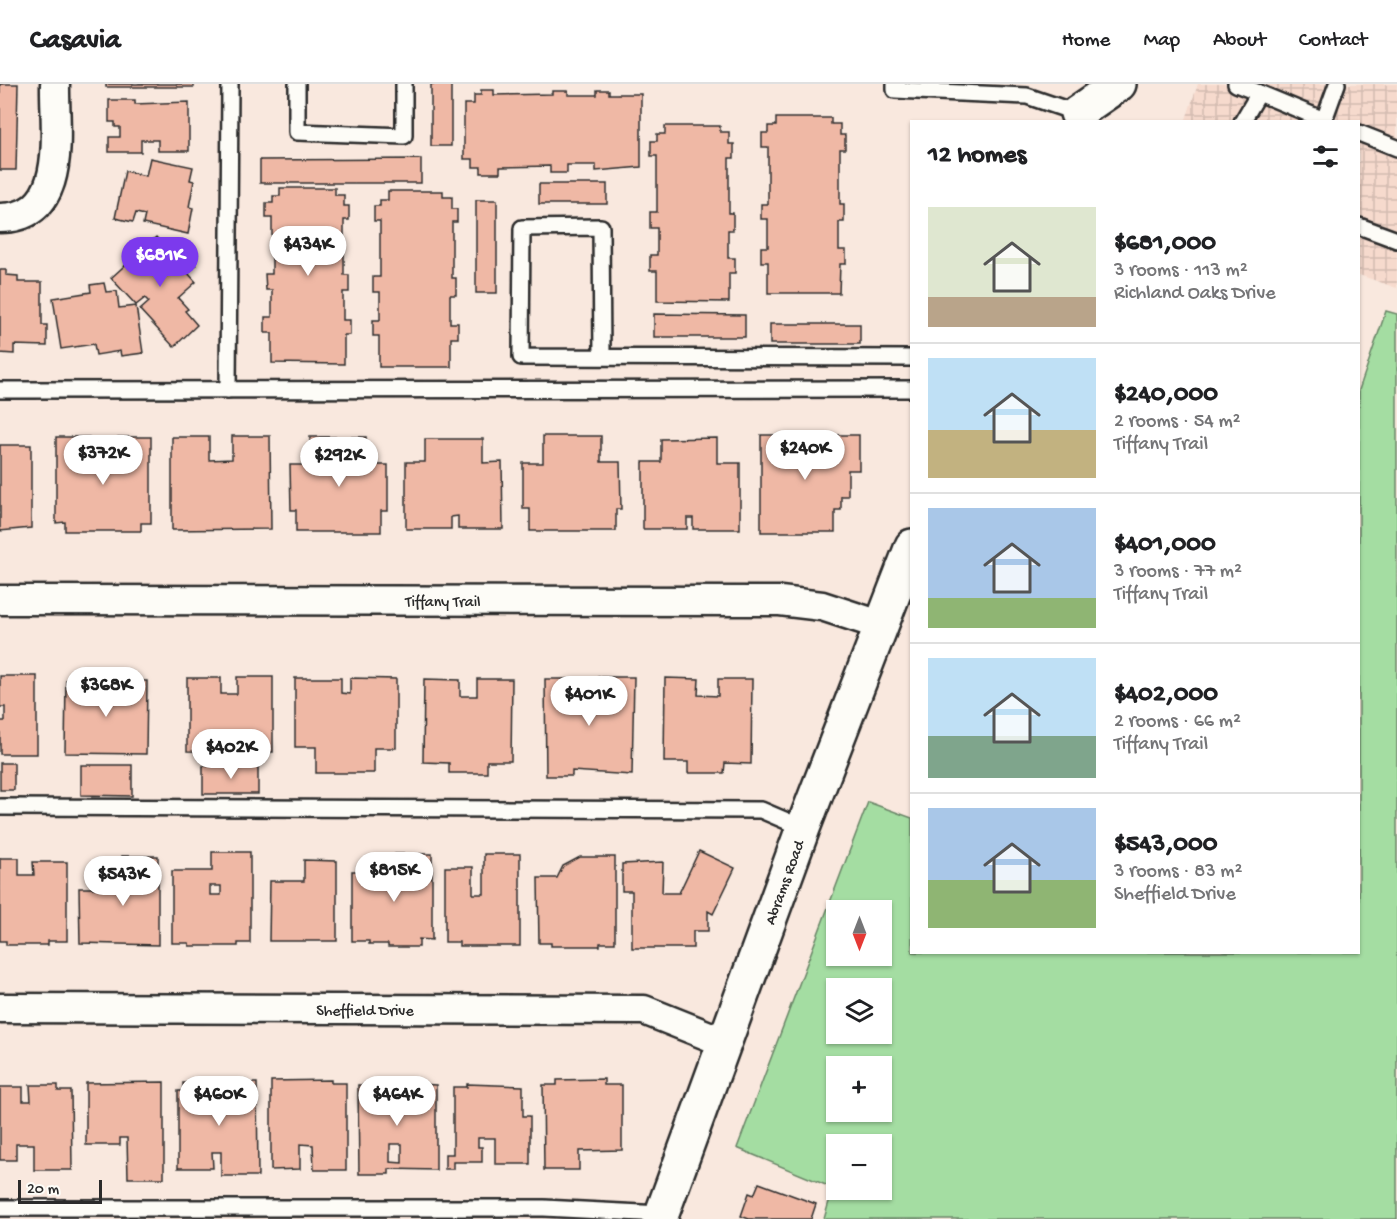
<!DOCTYPE html>
<meta charset="utf-8">
<style>
:root{--surface:#fff;--page:#f6f6f6;--text:#202124;--muted:#757577;--line:#e0e0e0;--accent:#7c3aed}
body{margin:0;font-family:"Gochi Hand",sans-serif;background:var(--page);color:var(--text);height:100vh;display:flex;flex-direction:column;font-size:22px;white-space:nowrap}
*{box-sizing:border-box;margin:0}
p{font-size:20px;color:var(--muted)}
.icon{flex:none;width:33px;height:33px;fill:none;stroke:currentColor;stroke-width:2;stroke-linecap:round;stroke-linejoin:round}
.map{position:relative;flex:1;overflow:hidden}
.drawer{position:absolute;left:910px;top:36px;width:450px;height:834px;display:flex;flex-direction:column;background:var(--surface);border-radius:0px;box-shadow:0 2px 4px #0004}
.drawer>*{flex:none}
.needle{width:39px;rotate:180deg}
.fabs{position:absolute;left:826px;top:816px;display:grid;gap:12px}
.fabs a{display:grid;place-items:center;width:66px;height:66px;border-radius:0px;background:var(--surface);box-shadow:0 2px 4px #0004;font-size:30px}
.scale{position:absolute;left:18px;bottom:15px;width:84px;box-sizing:border-box;padding-left:6px;border:3px solid #2b2b2b;border-top:0;font-size:16px;line-height:21px;white-space:nowrap;color:#2b2b2b;-webkit-text-stroke:4px #fdfcf7;paint-order:stroke}
.price{position:absolute;translate:-50% -51px;padding:0 14px;border-radius:21px;background:#fff;color:#222;font-size:20px;line-height:39px;filter:drop-shadow(0 2px 3px #0008)}
.price::after{content:'';position:absolute;left:50%;top:36px;width:18px;height:14px;margin-left:-9px;background:inherit;clip-path:polygon(0 0,100% 0,50% 100%)}
.price.active{background:var(--accent);color:#fff}
ul{padding:0;list-style:none}
li{display:flex;align-items:center;gap:18px;height:150px;padding:0 18px}
li+li{border-top:2px solid var(--line)}
li span{display:grid;place-items:center;flex:none;width:168px;height:120px;border-radius:0px;color:#555}
li>.icon{margin-inline-start:auto}
span .icon{width:72px;height:72px;fill:#fffc;stroke-width:1}
li b{font-size:26px}
h2{display:flex;justify-content:space-between;align-items:center;height:72px;padding:0 18px;font-size:26px}
header{display:flex;align-items:center;gap:36px;box-sizing:border-box;height:84px;padding:0 30px;background:var(--surface);border-bottom:2px solid var(--line)}
header strong{font-size:28px}
nav{display:flex;gap:33px;margin-inline-start:auto;font-size:21px}
.map>svg:first-child{display:block}
.industrial{fill:url(#industrial-grid)}
.grass{fill:#a4dda2;stroke:#688466;stroke-width:1.5;fill-rule:evenodd}
.building{fill:#efb8a5;stroke:#2b2b2b;stroke-width:1.5;fill-rule:evenodd}
.lines{fill:none;stroke-linecap:round;stroke-linejoin:round}
.service-casing{stroke:#2b2b2b;stroke-width:20}
.minor-casing{stroke:#2b2b2b;stroke-width:33}
.secondary-casing{stroke:#2b2b2b;stroke-width:38}
.service{stroke:#fdfcf7;stroke-width:15}
.minor{stroke:#fdfcf7;stroke-width:28}
.secondary{stroke:#fdfcf7;stroke-width:33}
.labels{text-anchor:middle;stroke-width:4.5;stroke-linejoin:round;paint-order:stroke}
.street-label{font-size:16px;fill:#2b2b2b;stroke:#fdfcf7}
</style>
<header>
<strong>Casavia</strong>
<nav><a>Home</a><a>Map</a><a>About</a><a>Contact</a></nav>
</header>
<div class="map">
<svg width="1397" height="1135" viewBox="0 0 1397 1135">
<defs>
<pattern id="industrial-grid" width="8" height="8" patternUnits="userSpaceOnUse" patternTransform="scale(1.5)"><rect width="8" height="8" fill="#f6dacd"/><path d="M0 4h8M4 0v8" fill="none" stroke="#d3bbb0"/></pattern>
</defs>
<rect width="100%" height="100%" fill="#f9e8de"/>
<filter id="ink" filterUnits="userSpaceOnUse"><feTurbulence type="fractalNoise" baseFrequency=".0167" numOctaves="2"/><feDisplacementMap in="SourceGraphic" scale="12" xChannelSelector="R" yChannelSelector="G"/><feConvolveMatrix kernelMatrix="1 2 1 2 8 2 1 2 1" color-interpolation-filters="sRGB"/></filter>
<g filter="url(#ink)">
<polygon class="industrial" points="1198,0 1397,0 1397,204 1359,191 1359,38 1185,38"/>
<path class="grass" d="M1386,227l11,3v905h-573l9,-31 -96,-40 131,-346 44,16v134h447v-562zM837,826h45v46h-45zM837,904h45v46h-45zM837,982h45v46h-45zM837,1060h45v46h-45z"/>
<g class="building">
<polygon points="0,0 18,0 16,86 0,86"/>
<rect x="106" y="0" width="88" height="3"/>
<rect x="431" y="0" width="20" height="62"/>
<polygon points="481,6 494,6 494,11 552,10 552,7 568,7 568,11 597,11 597,6 609,6 609,10 641,10 641,83 596,87 596,81 567,81 567,89 550,89 550,82 500,83 500,89 481,89 481,83 473,83 473,75 464,75 464,20 474,20 474,11 481,11"/>
<polygon points="109,16 135,16 135,20 189,18 189,67 158,67 158,56 141,56 141,68 109,68 109,53 120,53 120,43 115,43 115,38 109,38"/>
<polygon points="776,34 831,34 831,40 840,40 840,51 845,51 845,65 840,65 840,120 844,120 844,138 839,138 839,166 846,166 846,180 840,180 839,209 768,209 768,178 761,178 761,163 768,163 768,135 761,135 761,120 768,120 768,63 762,63 762,49 768,49 768,42 776,42"/>
<polygon points="665,42 720,42 720,48 729,48 729,60 734,60 734,74 729,74 729,129 733,129 733,146 728,146 728,174 735,174 735,189 729,189 729,218 657,217 657,187 650,187 650,171 657,171 657,144 650,144 650,128 657,128 657,72 651,72 651,57 657,57 657,50 665,50"/>
<polygon points="150,74 193,83 190,96 194,97 189,123 193,124 188,150 143,140 145,131 136,129 133,138 115,134 125,87 146,92"/>
<polygon points="421,75 421,99 260,99 260,76"/>
<rect x="539" y="100" width="68" height="20"/>
<polygon points="280,104 335,104 335,111 344,111 344,122 349,122 349,136 344,136 344,191 349,191 349,208 343,208 343,236 350,236 350,251 344,251 344,280 272,279 272,249 265,249 265,233 272,233 272,206 266,206 265,190 272,190 272,134 266,134 266,119 273,119 273,112 280,112"/>
<polygon points="388,107 443,107 443,113 452,113 452,125 457,125 457,138 452,138 452,194 456,194 456,211 450,211 450,239 458,239 458,254 451,254 451,283 379,283 379,252 373,252 373,236 380,236 380,208 373,208 373,193 380,193 380,137 374,137 374,122 380,122 380,116 388,116"/>
<rect x="476" y="116" width="21" height="93"/>
<polygon points="156,153 172,171 180,164 196,181 187,188 196,198 178,214 188,225 185,227 197,241 174,263 140,226 149,218 145,214 136,221 111,194"/>
<polygon points="0,186 6,186 6,191 18,192 18,198 42,198 42,241 47,241 47,262 14,261 14,270 0,269"/>
<polygon points="104,199 106,208 117,207 119,224 136,222 143,269 121,272 120,267 96,271 94,260 61,265 53,214 91,208 90,201"/>
<polygon points="654,230 745,231 745,253 654,253"/>
<rect x="770" y="240" width="90" height="20"/>
<polygon points="761,351 859,351 859,386 848,386 848,412 841,412 841,426 835,426 835,448 761,448"/>
<polygon points="232,352 270,352 271,445 172,446 172,353 209,353 209,376 232,375"/>
<polygon points="543,352 601,352 601,378 620,378 621,425 616,425 616,447 530,447 530,425 523,425 523,379 543,379"/>
<polygon points="56,353 89,353 89,373 118,373 118,353 151,353 151,439 141,439 141,447 65,447 65,438 56,439"/>
<polygon points="310,353 366,353 366,381 388,381 388,427 381,427 381,448 296,448 296,426 291,426 290,381 311,381"/>
<polygon points="717,354 717,379 740,379 740,445 693,445 693,434 687,434 687,445 643,445 643,378 661,378 661,355"/>
<polygon points="425,355 483,355 483,379 502,378 503,445 458,445 458,432 451,433 451,445 406,445 406,378 425,378"/>
<polygon points="0,361 31,361 31,444 0,447"/>
<polygon points="0,592 37,592 37,670 0,670 0,637 5,637 5,623 0,623"/>
<polygon points="237,593 273,593 273,668 187,667 187,594 221,594 221,610 237,610"/>
<polygon points="598,593 634,593 632,691 572,687 572,692 546,692 545,595 580,595 579,609 598,609"/>
<polygon points="295,594 341,594 341,609 350,610 350,594 396,595 396,664 374,664 374,689 316,689 316,663 295,663"/>
<polygon points="665,594 699,595 698,611 718,612 718,595 752,595 751,680 725,679 724,689 688,689 688,678 664,678"/>
<polygon points="424,595 460,596 460,612 477,612 477,595 512,595 511,677 487,677 487,689 449,689 449,679 423,678"/>
<polygon points="66,596 101,596 101,612 111,612 111,597 147,597 146,670 65,669"/>
<rect x="0" y="679" width="14" height="27"/>
<polygon points="81,681 132,681 132,712 81,711"/>
<rect x="203" y="682" width="55" height="28"/>
<polygon points="699,767 735,784 713,830 708,827 708,847 693,847 693,864 632,864 632,807 622,807 622,780 663,778 662,809 679,809"/>
<path d="M212,768h38v91h-12v3h-49v-3h-17v-72h40zM210,802h11v9h-11z"/>
<polygon points="395,770 432,770 432,856 419,855 419,863 388,863 388,860 369,860 369,857 352,857 352,787 395,787"/>
<polygon points="484,770 520,770 520,862 459,862 459,858 445,858 445,783 473,783 473,810 484,810"/>
<polygon points="122,772 158,772 158,861 80,859 79,804 123,804"/>
<polygon points="580,773 615,773 615,859 600,859 600,862 551,862 551,859 539,859 538,794 557,794 563,782"/>
<polygon points="0,774 19,774 19,791 34,791 33,778 67,778 67,857 48,857 48,861 6,861 6,857 0,857"/>
<polygon points="304,776 337,777 337,857 269,857 270,797 304,797"/>
<polygon points="604,995 604,1001 622,1001 622,1066 579,1067 579,1086 544,1086 543,1001 557,1001 557,996"/>
<polygon points="331,996 331,999 346,999 346,1086 314,1086 313,1061 300,1060 300,1085 271,1086 271,997"/>
<polygon points="164,998 164,1094 128,1094 127,1054 120,1054 120,1061 86,1061 86,999"/>
<path d="M375,998l61,3v85l-47,-1v5h-30l-1,-89h17zM390,1060h12v19l-12,-1z"/>
<polygon points="183,999 257,999 258,1092 221,1092 221,1068 212,1068 213,1084 178,1084 178,1007 183,1007"/>
<polygon points="467,1000 523,1002 523,1032 530,1032 530,1080 495,1080 495,1054 478,1054 478,1063 482,1063 482,1078 453,1078 453,1085 445,1085 445,1070 453,1070 453,1003 467,1003"/>
<polygon points="30,1001 58,1001 58,1007 71,1007 72,1086 34,1086 34,1060 16,1060 16,1076 0,1076 0,1003 23,1003 23,1017 31,1017"/>
<polygon points="759,1099 816,1120 811,1135 749,1135 741,1132 749,1109 754,1111"/>
</g>
<g class="lines">
<defs>
<g id="service">
<polyline points="297,0 297,48 404,52 404,0"/>
<polyline points="895,0 895,6 1027,12 1077,29"/>
<polyline points="1236,0 1259,9"/>
<polyline points="1242,38 1259,9 1324,36 1337,0"/>
<polyline points="1359,49 1397,64"/>
<polyline points="1359,142 1397,156"/>
<polyline points="602,273 601,143 522,144 521,273 912,274"/>
<polyline points="0,306 912,305"/>
<polyline points="228,306 230,0"/>
<polyline points="0,723 761,726 803,744"/>
<polyline points="0,1124 544,1124 661,1130"/>
</g>
<g id="minor">
<path d="M0,134c70,0 54,-87 55,-134"/>
<polyline points="0,516 780,517 822,522 883,542"/>
<polyline points="0,924 644,926 724,958"/>
</g>
<g id="secondary">
<polyline points="1077,29 1119,0"/>
<polyline points="660,1135 803,744 912,462"/>
</g>
</defs>
<use href="#service" class="service-casing"/>
<use href="#minor" class="minor-casing"/>
<use href="#secondary" class="secondary-casing"/>
<use href="#service" class="service"/>
<use href="#minor" class="minor"/>
<use href="#secondary" class="secondary"/>
</g>
</g>
<g class="labels">
<g class="street-label">
<text x="443" y="522">Tiffany Trail</text>
<text transform="translate(783 798) rotate(-70)" y="6">Abrams Road</text>
<text x="365" y="931">Sheffield Drive</text>
</g>
</g>
</svg>
<div class="fabs">
<a><svg class="needle" viewBox="-14 -14 28 28"><path d="M0-13l5 13h-10z" fill="#e53935"/><path d="M0 13l5-13h-10z" fill="#757577"/></svg></a>
<a><svg class="icon" aria-label="layers" viewBox="0 0 24 24"><path d="M12 4l9 5-9 5-9-5zM3 14l9 5 9-5"/></svg></a>
<a>+</a>
<a>−</a>
</div>
<div class="scale">20 m</div>
<b class="price" style="left:308px;top:193px">$434K</b>
<b class="price active" style="left:160px;top:204px">$681K</b>
<b class="price" style="left:805px;top:397px">$240K</b>
<b class="price" style="left:103px;top:402px">$372K</b>
<b class="price" style="left:339px;top:404px">$292K</b>
<b class="price" style="left:106px;top:634px">$368K</b>
<b class="price" style="left:589px;top:643px">$401K</b>
<b class="price" style="left:231px;top:696px">$402K</b>
<b class="price" style="left:394px;top:819px">$815K</b>
<b class="price" style="left:123px;top:823px">$543K</b>
<b class="price" style="left:219px;top:1043px">$460K</b>
<b class="price" style="left:397px;top:1043px">$464K</b>
<section class="drawer">
<h2>12 homes<svg class="icon" aria-label="filters" viewBox="0 0 24 24"><path d="M4 7h16M4 17h16"/><circle cx="9" cy="7" r="2"/><circle cx="15" cy="17" r="2"/></svg></h2>
<ul>
<li><span style="background:linear-gradient(#dfe7d0 75%,#b9a48a 0)"><svg class="icon" aria-label="home" viewBox="0 0 24 24"><path d="M3 11l9-7 9 7M6 9v11h12V9"/></svg></span><div><b>$681,000</b><p>3 rooms · 113 m²</p><p>Richland Oaks Drive</p></div></li>
<li><span style="background:linear-gradient(#bfe0f5 60%,#c2b280 0)"><svg class="icon" aria-label="home" viewBox="0 0 24 24"><path d="M3 11l9-7 9 7M6 9v11h12V9"/></svg></span><div><b>$240,000</b><p>2 rooms · 54 m²</p><p>Tiffany Trail</p></div></li>
<li><span style="background:linear-gradient(#a9c7e8 75%,#8fb573 0)"><svg class="icon" aria-label="home" viewBox="0 0 24 24"><path d="M3 11l9-7 9 7M6 9v11h12V9"/></svg></span><div><b>$401,000</b><p>3 rooms · 77 m²</p><p>Tiffany Trail</p></div></li>
<li><span style="background:linear-gradient(#bfe0f5 65%,#7fa58c 0)"><svg class="icon" aria-label="home" viewBox="0 0 24 24"><path d="M3 11l9-7 9 7M6 9v11h12V9"/></svg></span><div><b>$402,000</b><p>2 rooms · 66 m²</p><p>Tiffany Trail</p></div></li>
<li><span style="background:linear-gradient(#a9c7e8 60%,#8fb573 0)"><svg class="icon" aria-label="home" viewBox="0 0 24 24"><path d="M3 11l9-7 9 7M6 9v11h12V9"/></svg></span><div><b>$543,000</b><p>3 rooms · 83 m²</p><p>Sheffield Drive</p></div></li>
</ul>
</section>
</div>
